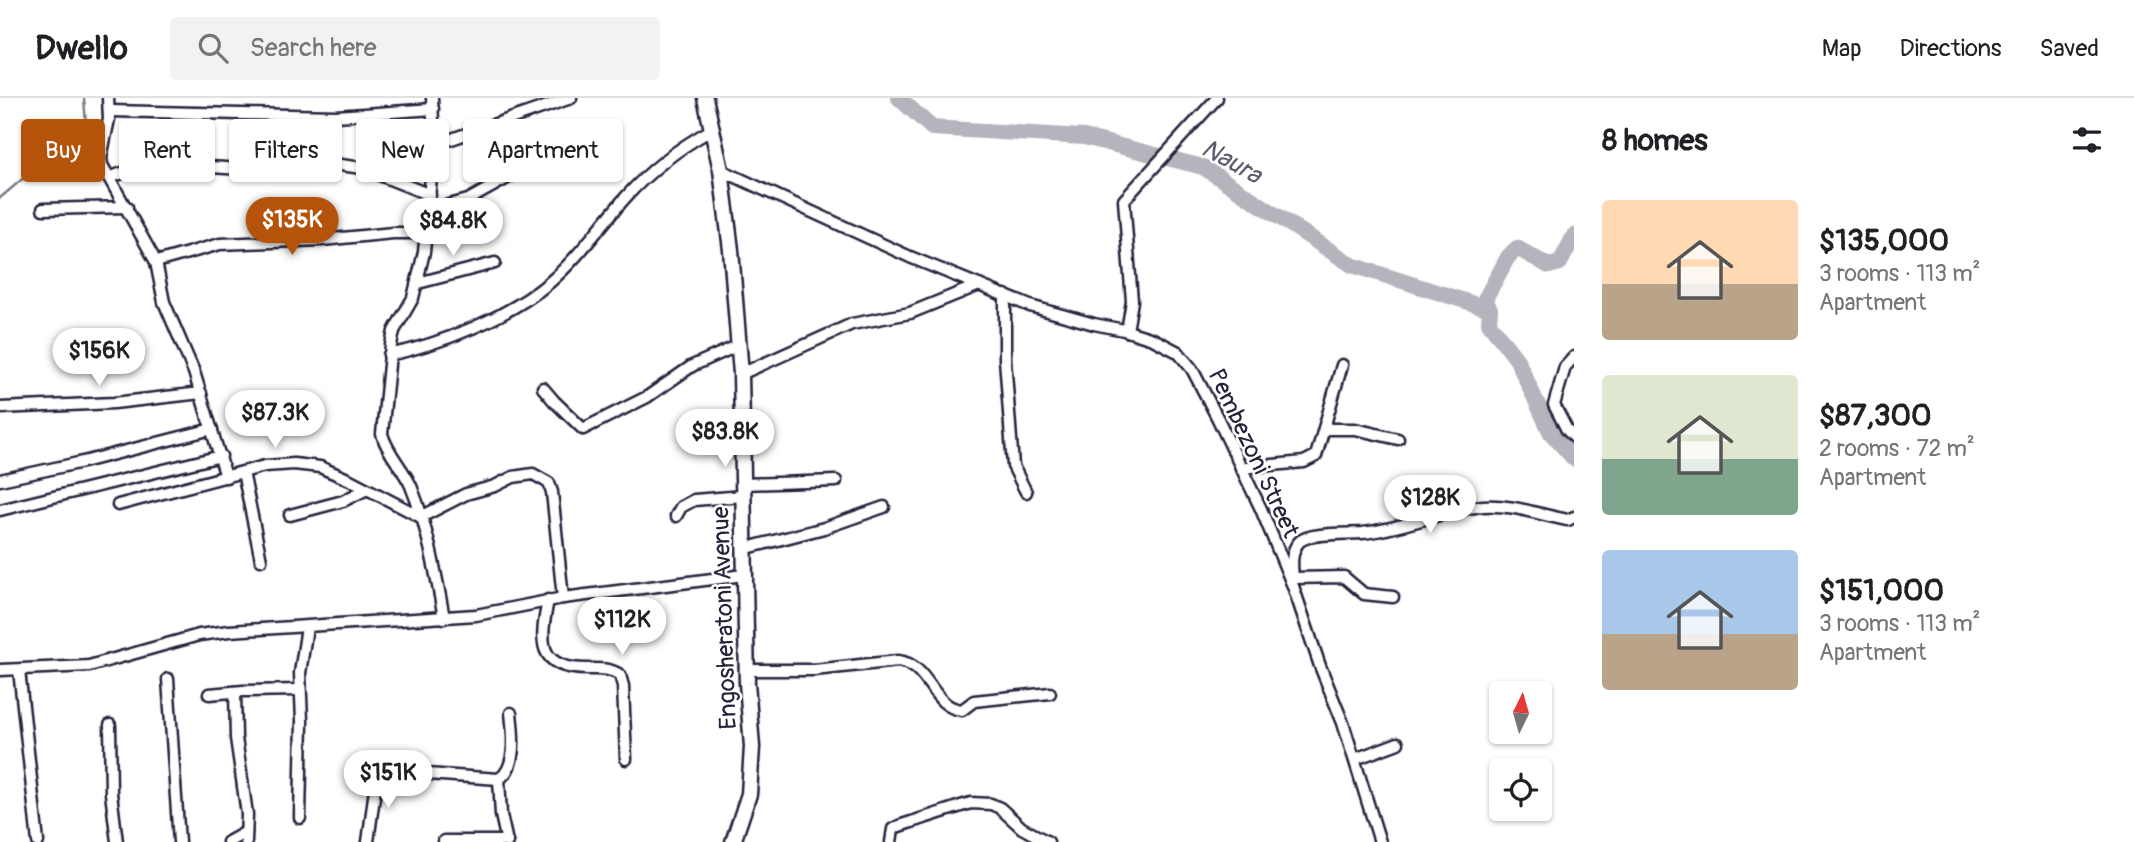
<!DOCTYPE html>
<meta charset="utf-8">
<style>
:root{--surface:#fff;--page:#f2f2f2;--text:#202124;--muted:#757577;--line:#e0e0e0;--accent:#b45309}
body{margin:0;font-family:Pangolin,sans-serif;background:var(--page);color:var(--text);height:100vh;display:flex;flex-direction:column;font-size:26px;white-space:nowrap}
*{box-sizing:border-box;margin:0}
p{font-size:23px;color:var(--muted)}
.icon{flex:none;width:38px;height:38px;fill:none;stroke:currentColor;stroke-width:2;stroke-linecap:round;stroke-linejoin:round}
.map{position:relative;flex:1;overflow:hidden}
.sheet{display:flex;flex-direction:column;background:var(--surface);width:560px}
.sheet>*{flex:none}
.top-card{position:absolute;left:21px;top:21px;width:665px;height:63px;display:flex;gap:14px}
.needle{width:46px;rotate:5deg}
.buttons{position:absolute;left:1489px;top:583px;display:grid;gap:14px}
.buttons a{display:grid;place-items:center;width:63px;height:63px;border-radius:7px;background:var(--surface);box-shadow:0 2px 5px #0004;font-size:35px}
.price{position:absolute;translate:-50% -60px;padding:0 16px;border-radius:24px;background:#fff;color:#222;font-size:23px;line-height:46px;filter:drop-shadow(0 2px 4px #0008)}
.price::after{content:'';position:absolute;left:50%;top:42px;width:21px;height:16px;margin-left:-10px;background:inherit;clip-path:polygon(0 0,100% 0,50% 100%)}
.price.on{background:var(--accent);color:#fff}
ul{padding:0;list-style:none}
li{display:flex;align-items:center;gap:21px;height:175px;padding:0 28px}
li span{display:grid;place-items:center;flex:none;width:196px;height:140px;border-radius:7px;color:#555}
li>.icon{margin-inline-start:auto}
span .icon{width:84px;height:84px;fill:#fffc;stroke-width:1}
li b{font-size:30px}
h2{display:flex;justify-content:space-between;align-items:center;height:84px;padding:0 28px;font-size:30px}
.tag{padding:0 24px;border-radius:7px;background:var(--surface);box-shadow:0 2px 5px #0004;font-size:24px;line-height:63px}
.tag.on{background:var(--accent);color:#fff}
header{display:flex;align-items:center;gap:42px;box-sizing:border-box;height:98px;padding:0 35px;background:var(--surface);border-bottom:2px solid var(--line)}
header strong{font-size:33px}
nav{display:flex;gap:38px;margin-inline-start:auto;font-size:24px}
.search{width:490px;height:63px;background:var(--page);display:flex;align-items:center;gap:18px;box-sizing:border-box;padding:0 24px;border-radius:7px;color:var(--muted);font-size:26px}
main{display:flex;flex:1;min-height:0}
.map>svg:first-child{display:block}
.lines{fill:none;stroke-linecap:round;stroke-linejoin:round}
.stream{stroke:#7a7a88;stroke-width:2.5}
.river{stroke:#b4b4bc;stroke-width:16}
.street-casing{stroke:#22223b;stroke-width:15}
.secondary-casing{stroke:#22223b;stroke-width:19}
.street{stroke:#fff;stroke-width:10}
.secondary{stroke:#fff;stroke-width:14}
.labels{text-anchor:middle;stroke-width:5;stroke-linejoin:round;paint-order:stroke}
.street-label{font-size:24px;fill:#22223b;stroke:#fff}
.water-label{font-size:26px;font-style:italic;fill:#5c5c6f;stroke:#fff}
</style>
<header>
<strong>Dwello</strong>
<div class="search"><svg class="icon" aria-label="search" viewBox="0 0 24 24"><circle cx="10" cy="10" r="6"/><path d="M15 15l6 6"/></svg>Search here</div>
<nav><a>Map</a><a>Directions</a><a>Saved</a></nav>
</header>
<main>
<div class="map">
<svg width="1574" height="744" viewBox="0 0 1574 744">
<rect width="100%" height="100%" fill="#fff"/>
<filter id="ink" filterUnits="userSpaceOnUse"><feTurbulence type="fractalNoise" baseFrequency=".0143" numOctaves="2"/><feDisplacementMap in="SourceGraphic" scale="14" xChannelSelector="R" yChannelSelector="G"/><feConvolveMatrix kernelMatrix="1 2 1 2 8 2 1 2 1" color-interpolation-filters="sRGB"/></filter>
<g filter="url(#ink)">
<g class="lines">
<polyline class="stream" points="0,100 39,67 75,52 86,27 84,0"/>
<g class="river">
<polyline points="899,0 932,30 1084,39 1203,69 1352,167 1490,211"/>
<polyline points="1574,138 1560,165 1549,168 1517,150 1508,159 1485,201 1490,211 1489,225 1517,262 1551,335 1574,361"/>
</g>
<defs>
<g id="street">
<polyline points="108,0 109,21 101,60 102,67 156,164 164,204 194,274 226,379"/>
<path d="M432,0l2,47 -10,107 -11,46 -19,33 -3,14 -9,89c5,19 21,34 29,52 17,42 25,88 33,132"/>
<polyline points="110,13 336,18 433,11"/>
<polyline points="434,47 571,0"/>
<polyline points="326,65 362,70 430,97"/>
<polyline points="721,72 910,159 1030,208 1094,226 1124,232 1153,241 1178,254 1192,271 1218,321 1261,411 1293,488 1320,568 1343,625 1380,744"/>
<polyline points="109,80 141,68 195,68 288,74"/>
<polyline points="43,111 127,109"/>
<polyline points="427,113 468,102 511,78"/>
<polyline points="156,164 220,146 322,142 393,135 425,135"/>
<polyline points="418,185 495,165"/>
<polyline points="1005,197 1005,261 1013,368 1026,394"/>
<polyline points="1127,233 1132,203 1124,102 1217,0"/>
<path d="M389,257c52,-11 120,-38 161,-73 28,-24 50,-56 75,-84 25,-28 55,-51 88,-69"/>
<polyline points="1574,259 1565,269 1554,307 1567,332 1574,339"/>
<polyline points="741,276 852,226 910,215 979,187"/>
<polyline points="543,290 554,303 583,331 647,299 692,268 739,247"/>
<polyline points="0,310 114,305 201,295"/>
<polyline points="1324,331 1355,331 1398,341"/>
<polyline points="1241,370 1304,364 1316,358 1342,267"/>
<polyline points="243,374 261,462"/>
<polyline points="0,382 83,364 212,331"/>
<polyline points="743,386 836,383"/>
<polyline points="118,407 265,368 294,366 320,369 350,382 421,419 466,396 495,388 513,379 533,376 549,385 552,394 563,500"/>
<polyline points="0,412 221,358"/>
<polyline points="290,417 343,403 367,391"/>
<polyline points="676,418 681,409 694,402 743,398"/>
<polyline points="743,451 824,430 884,409"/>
<path d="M1293,480c-1,-12 -3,-26 6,-36 9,-10 48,-8 63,-9 41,-4 81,-23 121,-27 30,-2 56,9 85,14l6,-3"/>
<polyline points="1293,480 1344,479 1364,496 1393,499"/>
<path d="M548,502c-8,41 -12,69 40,69 12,0 22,-1 32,6l3,11 3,73"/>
<polyline points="0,572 89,568 199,537 229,533 476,517 563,500 744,477"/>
<polyline points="19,572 38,744"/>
<path d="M746,572h68l84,-9c33,4 32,46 64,49l12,-9 76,-8"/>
<polyline points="168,581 179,744"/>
<polyline points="235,594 236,640 247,716 246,744"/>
<polyline points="209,596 243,593 300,592"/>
<polyline points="110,627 111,695 117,744"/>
<polyline points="1355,661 1398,645"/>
<path d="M398,674l101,7c19,-12 14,-47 12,-66"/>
<polyline points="499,681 501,717 507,744"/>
<polyline points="300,720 302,623 300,575 307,529"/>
<polyline points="444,743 507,743"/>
<polyline points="228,744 246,734"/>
<polyline points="368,744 377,676"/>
<polyline points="891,744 893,731 899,728 961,708 971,705 991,706 1000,710 1022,730 1048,744"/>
</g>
<polyline id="secondary" points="705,0 721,72 731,152 741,276 747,585 752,649 749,696 733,744"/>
</defs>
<use href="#street" class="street-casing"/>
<use href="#secondary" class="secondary-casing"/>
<use href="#street" class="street"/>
<use href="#secondary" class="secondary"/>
</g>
</g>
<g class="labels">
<g class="street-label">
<text transform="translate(1254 355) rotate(65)" y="8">Pembezoni Street</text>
<text transform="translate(724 520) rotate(-92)" y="8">Engosheratoni Avenue</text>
</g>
<g class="water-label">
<text transform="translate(1232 63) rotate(29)" y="9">Naura</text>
</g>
</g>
</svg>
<div class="buttons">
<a><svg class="needle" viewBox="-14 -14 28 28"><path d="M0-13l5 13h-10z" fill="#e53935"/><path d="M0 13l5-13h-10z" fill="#757577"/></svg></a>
<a><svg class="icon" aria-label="locate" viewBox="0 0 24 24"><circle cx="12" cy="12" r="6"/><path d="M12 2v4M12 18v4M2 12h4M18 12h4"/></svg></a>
</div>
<b class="price on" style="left:292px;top:159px">$135K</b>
<b class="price" style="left:453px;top:160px">$84.8K</b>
<b class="price" style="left:99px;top:290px">$156K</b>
<b class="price" style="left:275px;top:352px">$87.3K</b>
<b class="price" style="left:725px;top:371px">$83.8K</b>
<b class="price" style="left:1430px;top:437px">$128K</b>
<b class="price" style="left:622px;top:559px">$112K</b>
<b class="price" style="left:388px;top:712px">$151K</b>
<div class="top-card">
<a class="tag on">Buy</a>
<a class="tag">Rent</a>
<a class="tag">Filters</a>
<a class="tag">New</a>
<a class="tag">Apartment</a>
</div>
</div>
<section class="sheet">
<h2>8 homes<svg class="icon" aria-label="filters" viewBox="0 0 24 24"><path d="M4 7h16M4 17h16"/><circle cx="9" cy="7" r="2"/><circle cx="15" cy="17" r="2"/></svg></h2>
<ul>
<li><span style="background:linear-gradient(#ffd9b3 60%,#b9a48a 0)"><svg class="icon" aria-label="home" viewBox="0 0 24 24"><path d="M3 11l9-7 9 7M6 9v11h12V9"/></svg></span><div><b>$135,000</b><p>3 rooms · 113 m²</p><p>Apartment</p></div></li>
<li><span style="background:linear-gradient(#dfe7d0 60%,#7fa58c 0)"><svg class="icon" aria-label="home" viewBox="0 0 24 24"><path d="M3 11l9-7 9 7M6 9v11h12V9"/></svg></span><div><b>$87,300</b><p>2 rooms · 72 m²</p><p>Apartment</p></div></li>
<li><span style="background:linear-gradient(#a9c7e8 60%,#b9a48a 0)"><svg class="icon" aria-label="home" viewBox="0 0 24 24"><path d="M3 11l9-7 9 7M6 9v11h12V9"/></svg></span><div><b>$151,000</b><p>3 rooms · 113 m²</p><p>Apartment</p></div></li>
</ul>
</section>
</main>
